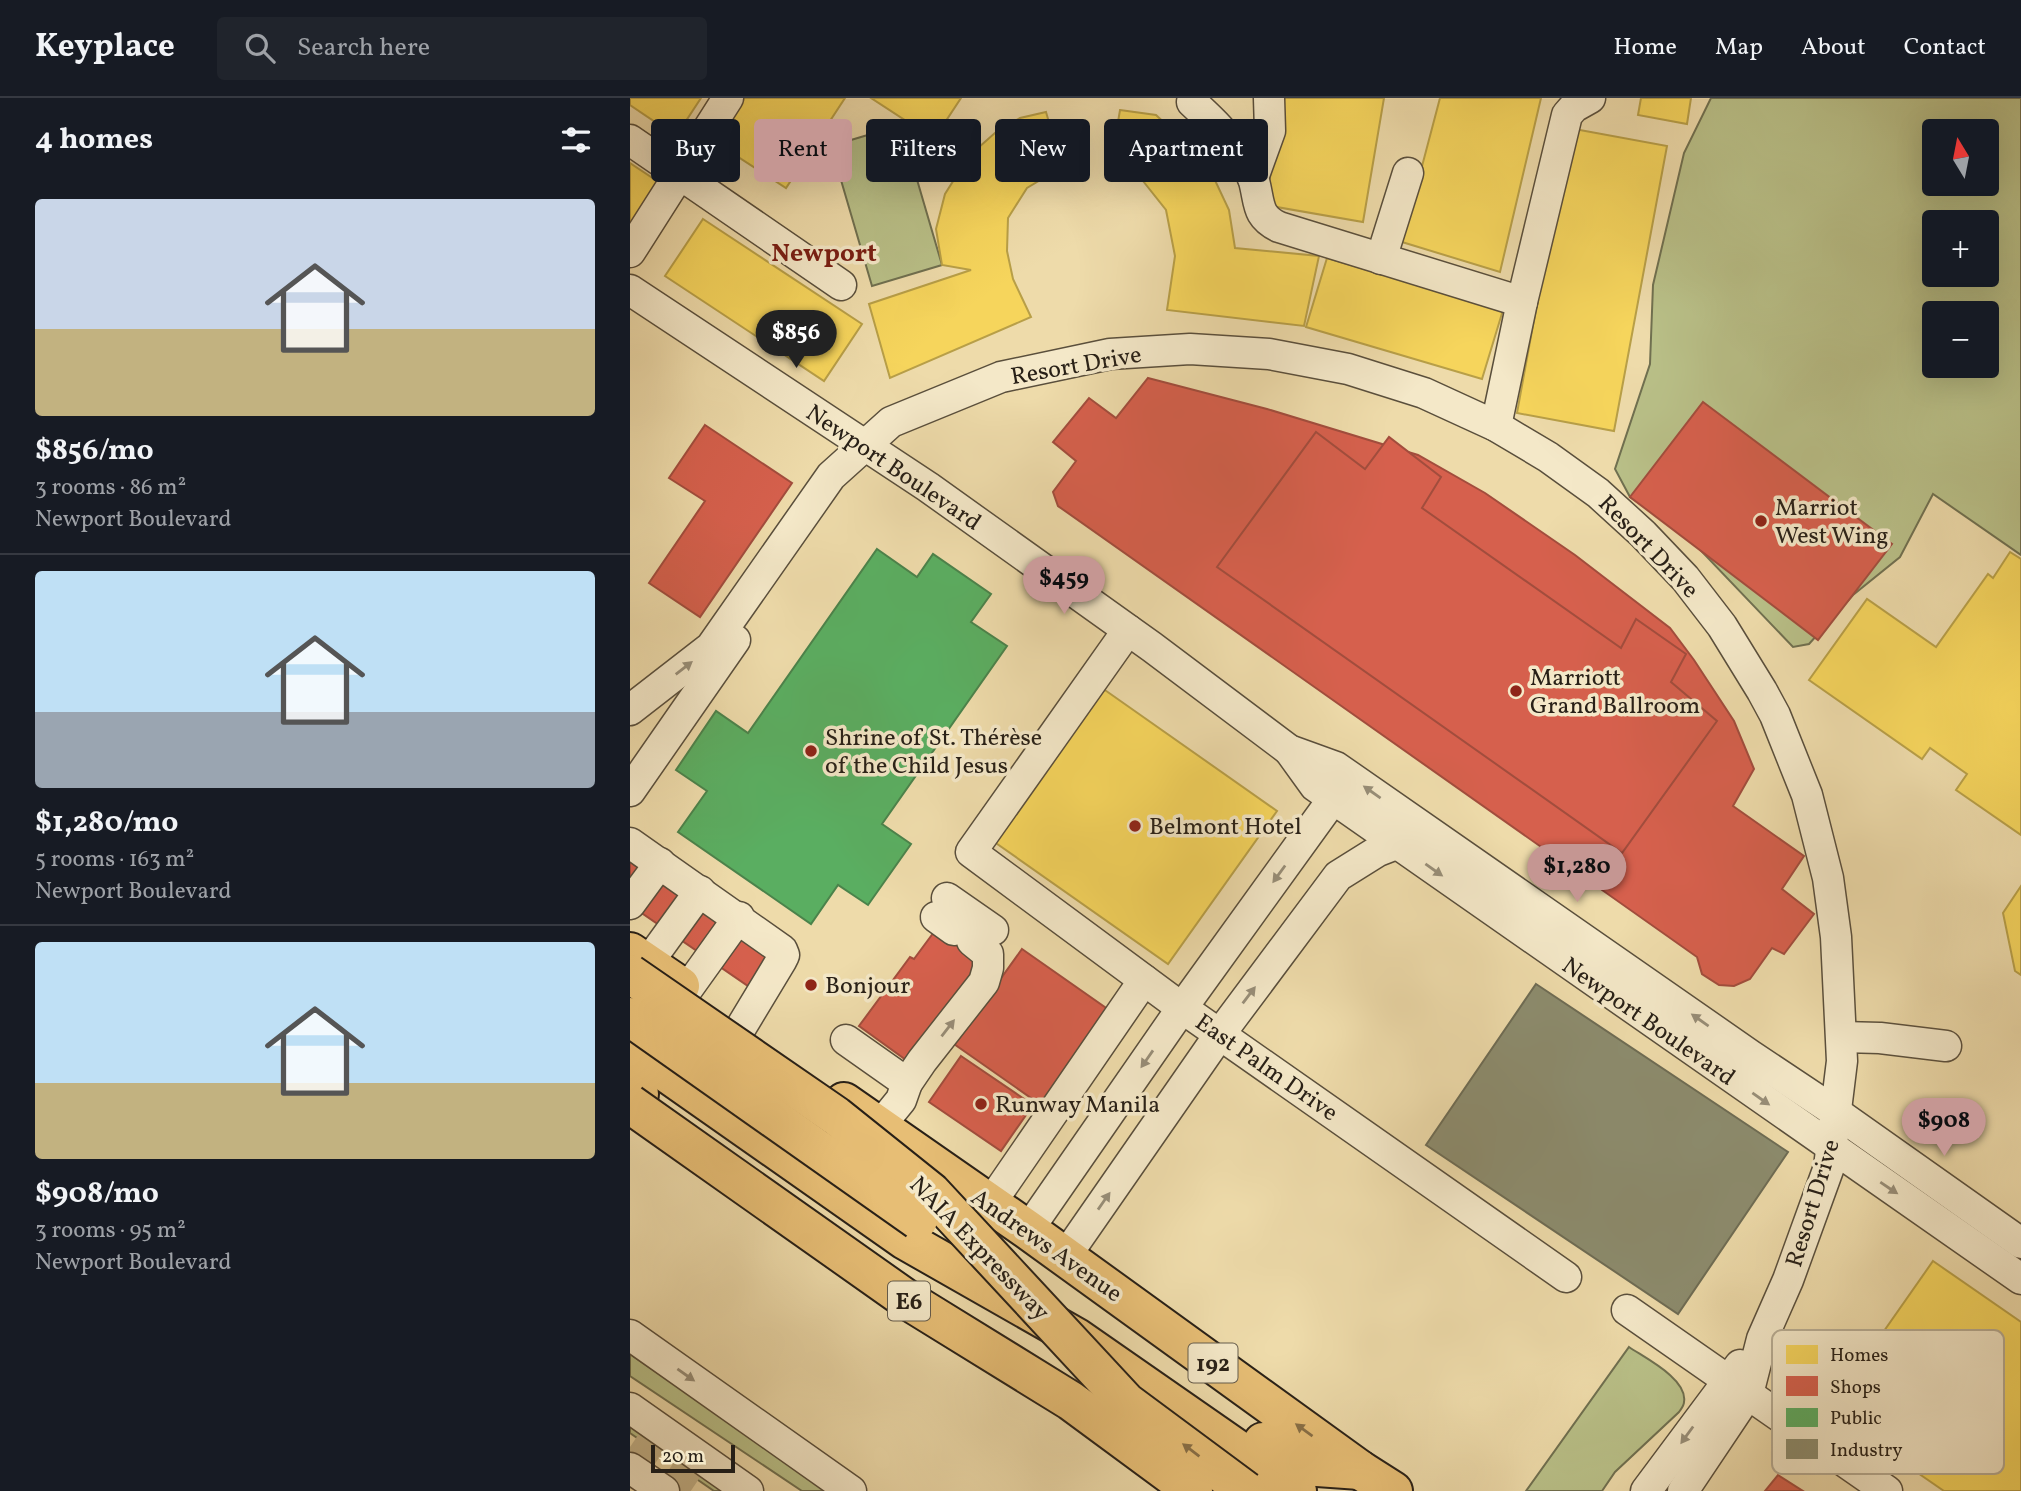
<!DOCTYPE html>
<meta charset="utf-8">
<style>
:root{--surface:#171b24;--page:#20242c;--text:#f1f3f6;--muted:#9ea1a6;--line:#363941;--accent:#c59692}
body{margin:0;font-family:Vollkorn,serif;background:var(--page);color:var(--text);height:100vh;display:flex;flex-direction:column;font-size:26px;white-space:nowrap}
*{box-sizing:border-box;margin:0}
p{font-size:23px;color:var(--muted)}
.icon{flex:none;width:38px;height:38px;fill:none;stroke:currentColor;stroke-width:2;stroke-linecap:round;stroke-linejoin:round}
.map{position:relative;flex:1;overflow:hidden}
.drawer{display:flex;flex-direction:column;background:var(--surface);width:630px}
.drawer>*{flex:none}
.hud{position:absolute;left:21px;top:21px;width:665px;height:63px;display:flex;gap:14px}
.needle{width:46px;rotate:350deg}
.tools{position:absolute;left:1292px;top:21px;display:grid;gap:14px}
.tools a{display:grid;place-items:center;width:77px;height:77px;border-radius:7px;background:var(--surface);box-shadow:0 7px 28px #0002;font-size:35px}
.scale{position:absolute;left:21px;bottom:18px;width:84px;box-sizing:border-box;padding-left:7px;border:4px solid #282017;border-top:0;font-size:19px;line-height:24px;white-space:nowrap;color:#282017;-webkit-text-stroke:5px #f4e8c8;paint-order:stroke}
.price{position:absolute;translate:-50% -60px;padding:0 16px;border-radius:24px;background:var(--accent);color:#111;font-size:23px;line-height:46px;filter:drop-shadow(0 2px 4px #0008)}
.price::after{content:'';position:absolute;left:50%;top:42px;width:21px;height:16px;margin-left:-10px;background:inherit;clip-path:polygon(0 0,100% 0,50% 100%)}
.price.on{background:#222;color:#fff}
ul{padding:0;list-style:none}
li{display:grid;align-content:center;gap:14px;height:371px;padding:0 35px}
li+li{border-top:2px solid var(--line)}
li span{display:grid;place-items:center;height:217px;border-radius:7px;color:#555}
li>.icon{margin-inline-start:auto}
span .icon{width:126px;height:126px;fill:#fffc;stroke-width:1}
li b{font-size:30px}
h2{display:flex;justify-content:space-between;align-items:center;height:84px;padding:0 35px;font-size:30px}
.pill{padding:0 24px;border-radius:7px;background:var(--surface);box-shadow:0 7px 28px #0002;font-size:24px;line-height:63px}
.pill.on{background:var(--accent);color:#111}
header{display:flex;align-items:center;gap:42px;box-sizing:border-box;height:98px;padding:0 35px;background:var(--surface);border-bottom:2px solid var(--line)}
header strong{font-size:33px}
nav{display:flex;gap:38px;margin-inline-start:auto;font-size:24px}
.search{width:490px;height:63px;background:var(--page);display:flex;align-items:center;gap:18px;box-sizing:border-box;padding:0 24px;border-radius:7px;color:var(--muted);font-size:26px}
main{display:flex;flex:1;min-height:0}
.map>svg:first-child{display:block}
.green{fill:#b9c088;stroke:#707050;stroke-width:2;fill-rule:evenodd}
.homes{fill:#f6d55c;stroke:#b89f47;stroke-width:2}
.shops{fill:#d6604d;stroke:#a24d3d;stroke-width:2}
.public{fill:#5aae61;stroke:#4b834b;stroke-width:2}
.industry{fill:#8c8c6e;stroke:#6e6c54;stroke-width:2}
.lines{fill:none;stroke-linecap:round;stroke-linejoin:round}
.minor-tunnel{stroke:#c6b68d;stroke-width:30;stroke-dasharray:30 15;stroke-linecap:butt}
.minor-casing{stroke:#5a4f3c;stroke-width:33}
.major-casing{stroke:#282017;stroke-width:42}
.highway-casing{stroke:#282017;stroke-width:42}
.minor{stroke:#f4e8c8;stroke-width:30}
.major{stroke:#e7be75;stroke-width:38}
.highway{stroke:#e7be75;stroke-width:38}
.highway-bridge-casing{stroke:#282017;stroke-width:42;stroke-linecap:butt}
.highway-bridge{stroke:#e7be75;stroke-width:38}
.oneway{fill:#988e78}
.oneway2{fill:#886f46}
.poi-dot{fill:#8f2418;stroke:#f4e8c8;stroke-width:2.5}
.labels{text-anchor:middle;stroke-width:7;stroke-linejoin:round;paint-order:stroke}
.shield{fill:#f4e8c8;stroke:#655c4c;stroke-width:2}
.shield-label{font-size:23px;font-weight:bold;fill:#282017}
.street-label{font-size:24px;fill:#282017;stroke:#f4e8c8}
.poi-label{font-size:24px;fill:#282017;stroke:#f4e8c8;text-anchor:start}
.neighbourhood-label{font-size:26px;font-weight:bold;fill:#7a1f14;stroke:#f4e8c8}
.key{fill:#f4e8c8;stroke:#b7ac93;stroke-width:2}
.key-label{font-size:19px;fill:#282017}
</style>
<header>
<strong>Keyplace</strong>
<div class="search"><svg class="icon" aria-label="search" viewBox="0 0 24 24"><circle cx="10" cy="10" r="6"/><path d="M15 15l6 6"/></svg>Search here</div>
<nav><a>Home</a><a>Map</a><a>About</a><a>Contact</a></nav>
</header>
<main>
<section class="drawer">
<h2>4 homes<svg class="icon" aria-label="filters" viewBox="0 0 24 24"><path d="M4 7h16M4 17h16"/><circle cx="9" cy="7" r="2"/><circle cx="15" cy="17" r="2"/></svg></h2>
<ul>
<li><span style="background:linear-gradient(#c9d6e8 60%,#c2b280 0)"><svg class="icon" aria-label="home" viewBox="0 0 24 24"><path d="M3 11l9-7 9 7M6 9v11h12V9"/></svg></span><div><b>$856/mo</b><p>3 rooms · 86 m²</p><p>Newport Boulevard</p></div></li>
<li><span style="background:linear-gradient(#bfe0f5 65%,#9aa5b1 0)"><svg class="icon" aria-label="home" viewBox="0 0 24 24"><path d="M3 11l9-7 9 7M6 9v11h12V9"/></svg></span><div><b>$1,280/mo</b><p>5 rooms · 163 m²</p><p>Newport Boulevard</p></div></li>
<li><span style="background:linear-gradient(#bfe0f5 65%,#c2b280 0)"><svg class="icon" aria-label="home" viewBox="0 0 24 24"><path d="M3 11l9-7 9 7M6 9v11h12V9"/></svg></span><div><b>$908/mo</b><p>3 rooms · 95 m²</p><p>Newport Boulevard</p></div></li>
</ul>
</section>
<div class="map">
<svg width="1391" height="1393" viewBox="0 0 1391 1393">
<rect width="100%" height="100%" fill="#eedbaa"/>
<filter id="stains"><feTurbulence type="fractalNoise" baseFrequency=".00286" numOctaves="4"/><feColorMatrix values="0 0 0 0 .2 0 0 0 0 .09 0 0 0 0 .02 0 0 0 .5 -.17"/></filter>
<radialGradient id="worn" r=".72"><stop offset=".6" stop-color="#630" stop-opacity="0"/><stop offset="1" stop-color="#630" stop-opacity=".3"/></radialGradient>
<g class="green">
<path d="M1081,0h310v457l-88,-61 -33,63 -47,38 -44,49 -16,3 -106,-111 -57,-39 -15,-28 35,-105 3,-79 31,-132zM1304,33h52v53h-52zM1304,124h52v53h-52zM1304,215h52v53h-52z"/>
<polygon points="271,27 312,167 242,188 201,48"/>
<path d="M999,1249c16,11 59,32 55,55 0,4 -3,7 -5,10l-64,60 -13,19h-76z"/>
<polygon points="0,1256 201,1393 172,1393 0,1278"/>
<polygon points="0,1316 111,1393 84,1393 0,1335"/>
</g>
<g class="homes">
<polygon points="0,0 71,0 46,38 0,7"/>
<polygon points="109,0 215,0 156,90 82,42"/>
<polygon points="241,0 331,0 304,41"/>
<polygon points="654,0 754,0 733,124 635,107"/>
<polygon points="810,0 911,0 870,174 772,144"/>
<polygon points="1011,0 1061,0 1057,26 1008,17"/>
<polygon points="490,12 526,17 556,45 583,78 599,112 605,150 689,158 674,228 537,212 545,158 536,112 509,78 481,65"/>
<polygon points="416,14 432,69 397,90 378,120 377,153 383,181 401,219 260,280 239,206 341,172 312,167 306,131 315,96 339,58 366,34 390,20"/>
<polygon points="939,30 1037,48 984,333 887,315"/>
<polygon points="0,65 33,87 0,135"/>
<polygon points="73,121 232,226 194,283 35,178"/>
<polygon points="697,160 873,212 852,281 676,229"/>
<polygon points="1380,454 1391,461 1391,737 1326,692 1337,676 1300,650 1292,661 1179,582 1237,501 1306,549 1358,476 1363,480"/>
<polygon points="472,590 647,713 538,866 363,743"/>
<polygon points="1391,788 1391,877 1385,873 1373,815"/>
<polygon points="1303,1163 1391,1224 1391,1393 1314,1393 1198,1313"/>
</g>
<g class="shops">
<polygon points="518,280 637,311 788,357 855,395 945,457 1040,530 1064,562 1104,623 1124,671 1103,708 1174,758 1152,791 1184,816 1154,856 1142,850 1120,881 1104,888 1089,887 1072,876 1067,859 428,408 423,394 446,363 423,344 459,300 486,320"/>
<polygon points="1073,304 1262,446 1188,542 1000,399"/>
<polygon points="75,327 162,385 70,519 19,485 75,403 39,380"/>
<polygon points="686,334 735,371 759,339 811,379 792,410 991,550 1006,521 1056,556 1041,584 1087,623 992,755 587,469"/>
<polygon points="0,760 140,856 118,888 0,807"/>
<polygon points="304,834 346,838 351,873 283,967 229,928 280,859 284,861"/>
<polygon points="392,851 479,912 411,1007 324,946"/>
<polygon points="331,958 403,1007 371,1053 299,1004"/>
<polygon points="1148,1377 1173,1393 1135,1393"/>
</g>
<polygon class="public" points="247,451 287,479 303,456 361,496 341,524 377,548 252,726 281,746 238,807 208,787 181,826 48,734 77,693 46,672 86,613 118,635"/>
<polygon class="industry" points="906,886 1158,1054 1048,1216 796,1047"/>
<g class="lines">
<polyline class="minor-tunnel" points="0,1349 65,1393"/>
<defs>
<g id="minor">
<path d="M562,4c17,16 33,30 45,50 6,9 14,19 17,29 6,22 2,35 25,46l243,75"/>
<polyline points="0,42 211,187"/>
<polyline points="623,80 640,33 639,0"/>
<polyline points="0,154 98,0"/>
<polyline points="751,161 778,75"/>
<polyline points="0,192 298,389 522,549 659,652 706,669 1120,957 1207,1015 1391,1145"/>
<polyline points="866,328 892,204 937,17 944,9 960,0"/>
<polyline points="498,532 341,754 552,910 936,1179"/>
<polyline points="0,612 81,549 201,378 261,324 371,279 480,256 560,251 639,256 718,271 794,295 866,328 918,359 968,395 1013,436 1055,480 1092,528 1132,593 1145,617 1177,697 1198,780 1206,839 1212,963 1199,1069 1158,1182 1132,1241 1118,1296 1053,1393"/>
<polyline points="659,652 685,688 1391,1181"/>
<polyline points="0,693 105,542"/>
<polyline points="0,745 152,852 154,857 151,863 110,931"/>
<polyline points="317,800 363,832"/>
<polyline points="0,806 30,765"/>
<polyline points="306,819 324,832"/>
<polyline points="17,866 70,793"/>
<polyline points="56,893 109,819"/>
<polyline points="1212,939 1250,940 1316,948"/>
<polyline points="216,942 277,985"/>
<polyline points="249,1029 271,1002 277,985 292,963 354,884 358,870 358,856 342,843"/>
<polyline points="360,1106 514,882"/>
<polyline points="398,1132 552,910 703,701"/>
<polyline points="435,1159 590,936 708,778 748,753 766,746"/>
<polyline points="997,1212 1257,1393"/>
<polyline points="0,1237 221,1393"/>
<polyline points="0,1310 118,1393"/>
<polyline points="0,1370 34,1393"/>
<polyline points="1016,1393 1110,1267"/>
</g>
<g id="major">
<polyline points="0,854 50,888"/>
<polyline points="0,975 9,996"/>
<polyline points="214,1004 398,1132 730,1372 763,1393"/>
</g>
<g id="highway">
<polyline points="0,949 275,1142 447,1240 667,1393"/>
<polyline points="633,1344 673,1368 730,1372"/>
</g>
</defs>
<use href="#minor" class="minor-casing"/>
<use href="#major" class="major-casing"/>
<use href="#highway" class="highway-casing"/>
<use href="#minor" class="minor"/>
<use href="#major" class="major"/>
<use href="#highway" class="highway"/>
<defs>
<g id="highway-bridge">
<polyline points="0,876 206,1018 301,1094 496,1304 616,1393"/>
<polyline points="0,919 288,1122"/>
<polyline points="0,1006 279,1203 441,1303 563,1393"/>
</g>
</defs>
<use href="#highway-bridge" class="highway-bridge-casing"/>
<use href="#highway-bridge" class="highway-bridge"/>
</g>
<defs><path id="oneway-solid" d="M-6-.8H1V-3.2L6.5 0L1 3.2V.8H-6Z" transform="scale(1.75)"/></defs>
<g class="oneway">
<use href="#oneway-solid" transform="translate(54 570) rotate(-38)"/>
<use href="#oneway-solid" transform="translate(742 694) rotate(-145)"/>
<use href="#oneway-solid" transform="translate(804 772) rotate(35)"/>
<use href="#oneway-solid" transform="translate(649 776) rotate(126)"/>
<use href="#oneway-solid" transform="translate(619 897) rotate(-53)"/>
<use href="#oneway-solid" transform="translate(1070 922) rotate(-145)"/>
<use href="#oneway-solid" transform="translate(318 930) rotate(-52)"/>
<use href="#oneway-solid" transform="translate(517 961) rotate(125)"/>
<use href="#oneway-solid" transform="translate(1131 1001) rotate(35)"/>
<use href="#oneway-solid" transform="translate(1259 1090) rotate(34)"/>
<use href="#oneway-solid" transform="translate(474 1103) rotate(-55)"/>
<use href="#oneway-solid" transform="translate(56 1277) rotate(35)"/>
<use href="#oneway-solid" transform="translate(1057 1337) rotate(126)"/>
</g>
<g class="oneway2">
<use href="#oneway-solid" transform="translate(674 1332) rotate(-144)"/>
<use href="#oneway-solid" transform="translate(561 1352) rotate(-143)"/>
</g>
<g class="poi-dot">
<circle cx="1131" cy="423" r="7"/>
<circle cx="886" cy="593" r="7"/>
<circle cx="181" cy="653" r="7"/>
<circle cx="505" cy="728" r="7"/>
<circle cx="181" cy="887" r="7"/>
<circle cx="351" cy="1006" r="7"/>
</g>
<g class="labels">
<g class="shield">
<rect x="258" y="1183.5" width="42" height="39" rx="5"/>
<rect x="558.5" y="1245.5" width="49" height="39" rx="5"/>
</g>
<g class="shield-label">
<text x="279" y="1211">E6</text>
<text x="583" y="1273">192</text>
</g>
<g class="street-label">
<text transform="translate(446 267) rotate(-10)" y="8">Resort Drive</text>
<text transform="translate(264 369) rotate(34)" y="8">Newport Boulevard</text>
<text transform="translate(1019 448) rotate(46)" y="8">Resort Drive</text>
<text transform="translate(1019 923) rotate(35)" y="8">Newport Boulevard</text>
<text transform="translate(637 969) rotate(35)" y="8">East Palm Drive</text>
<text transform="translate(1182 1105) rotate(-73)" y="8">Resort Drive</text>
<text transform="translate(417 1147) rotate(35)" y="8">Andrews Avenue</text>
<text transform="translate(350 1150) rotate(46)" y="8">NAIA Expressway</text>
</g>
<g class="poi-label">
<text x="1145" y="417">Marriot<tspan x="1145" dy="28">West Wing</tspan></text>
<text x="900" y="587">Marriott<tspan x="900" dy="28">Grand Ballroom</tspan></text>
<text x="195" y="647">Shrine of St. Thérèse<tspan x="195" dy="28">of the Child Jesus</tspan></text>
<text x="519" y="736">Belmont Hotel</text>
<text x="195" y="895">Bonjour</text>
<text x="365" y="1014">Runway Manila</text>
</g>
<g class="neighbourhood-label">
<text x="194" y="163">Newport</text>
</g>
</g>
<rect x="1142" y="1232" width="232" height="144" rx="10" class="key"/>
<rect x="1156" y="1247" width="32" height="19" fill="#f6d55c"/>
<rect x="1156" y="1278" width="32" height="20" fill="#d6604d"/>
<rect x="1156" y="1310" width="32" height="19" fill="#5aae61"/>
<rect x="1156" y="1341" width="32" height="20" fill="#8c8c6e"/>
<g class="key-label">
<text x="1200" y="1263">Homes</text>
<text x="1200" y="1295">Shops</text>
<text x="1200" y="1326">Public</text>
<text x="1200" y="1358">Industry</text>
</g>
<rect width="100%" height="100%" filter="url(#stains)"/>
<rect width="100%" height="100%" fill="url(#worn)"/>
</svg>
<div class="tools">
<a><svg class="needle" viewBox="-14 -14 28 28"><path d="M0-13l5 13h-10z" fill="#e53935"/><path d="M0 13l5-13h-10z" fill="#9ea1a6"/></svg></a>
<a>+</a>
<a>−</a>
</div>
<div class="scale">20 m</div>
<b class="price on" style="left:166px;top:272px">$856</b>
<b class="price" style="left:434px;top:518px">$459</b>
<b class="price" style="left:947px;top:806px">$1,280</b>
<b class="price" style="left:1314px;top:1060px">$908</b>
<div class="hud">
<a class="pill">Buy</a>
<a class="pill on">Rent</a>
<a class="pill">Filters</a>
<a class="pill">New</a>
<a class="pill">Apartment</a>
</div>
</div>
</main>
